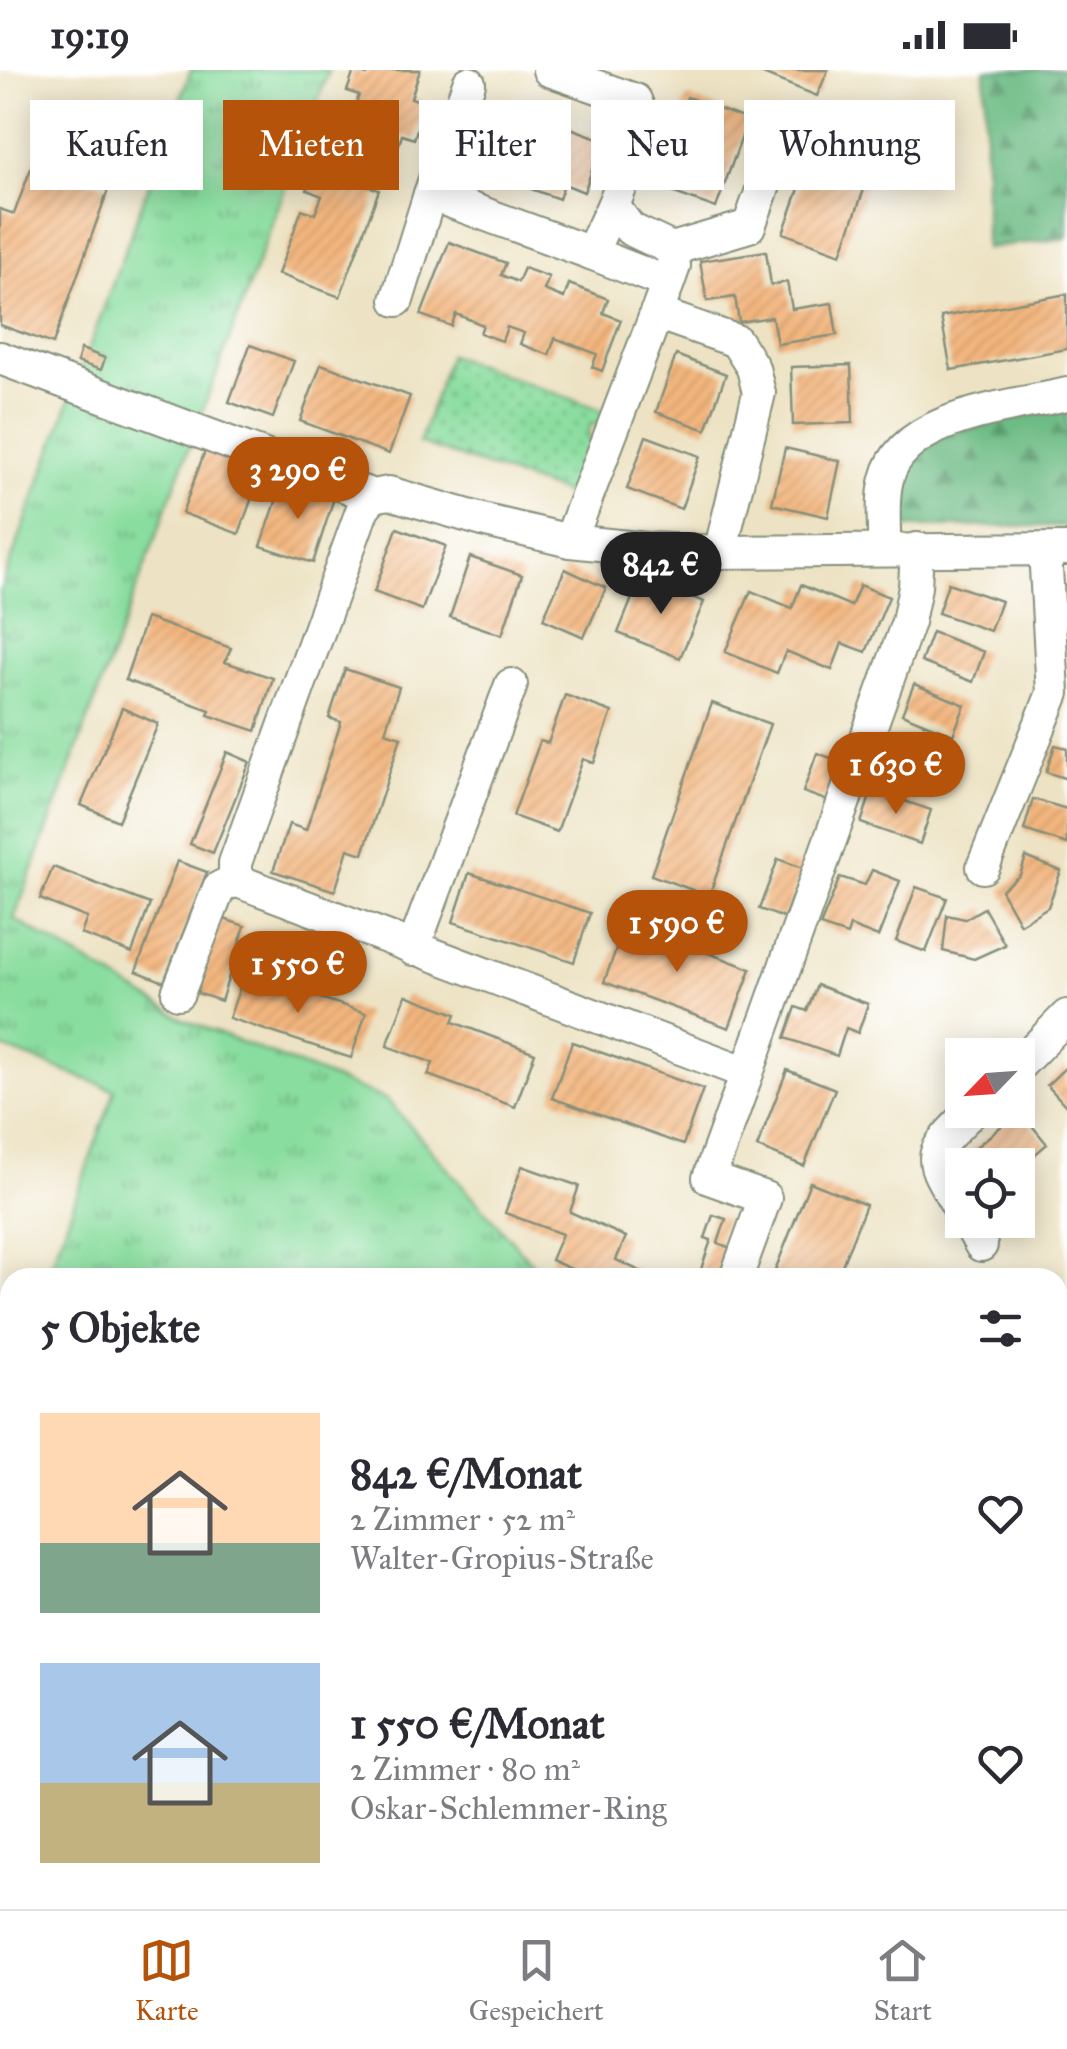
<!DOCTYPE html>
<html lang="de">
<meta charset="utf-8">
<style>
:root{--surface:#fff;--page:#f7f7f7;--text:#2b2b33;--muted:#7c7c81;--line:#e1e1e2;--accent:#b45309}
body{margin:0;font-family:"IM FELL Great Primer",serif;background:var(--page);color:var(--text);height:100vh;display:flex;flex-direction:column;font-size:38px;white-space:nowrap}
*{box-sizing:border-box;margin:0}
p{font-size:32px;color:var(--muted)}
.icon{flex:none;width:55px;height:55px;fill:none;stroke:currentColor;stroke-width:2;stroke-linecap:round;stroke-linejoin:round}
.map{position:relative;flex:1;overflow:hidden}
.sheet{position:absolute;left:0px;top:1198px;width:1068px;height:642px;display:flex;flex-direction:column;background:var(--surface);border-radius:30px 30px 0 0;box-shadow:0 5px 25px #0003}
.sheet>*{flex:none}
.guide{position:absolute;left:30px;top:30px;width:1008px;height:90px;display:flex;gap:20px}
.needle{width:65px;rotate:245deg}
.buttons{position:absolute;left:945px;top:968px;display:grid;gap:20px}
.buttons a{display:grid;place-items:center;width:90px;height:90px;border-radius:0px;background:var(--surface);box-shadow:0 5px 25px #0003;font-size:50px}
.price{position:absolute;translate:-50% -85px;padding:0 22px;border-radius:35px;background:var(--accent);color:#fff;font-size:32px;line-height:65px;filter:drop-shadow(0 2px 5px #0008)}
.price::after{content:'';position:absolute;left:50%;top:60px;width:30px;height:22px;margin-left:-15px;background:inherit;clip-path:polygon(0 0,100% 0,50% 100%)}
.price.selected{background:#222;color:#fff}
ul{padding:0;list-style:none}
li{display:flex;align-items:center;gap:30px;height:250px;padding:0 40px}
li span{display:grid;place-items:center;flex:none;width:280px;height:200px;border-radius:0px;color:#555}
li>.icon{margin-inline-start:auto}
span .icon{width:120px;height:120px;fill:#fffc;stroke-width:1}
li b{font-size:42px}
h2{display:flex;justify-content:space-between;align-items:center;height:120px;padding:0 40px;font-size:42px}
.pill{padding:0 35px;border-radius:0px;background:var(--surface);box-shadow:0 5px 25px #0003;font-size:35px;line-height:90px}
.pill.selected{background:var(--accent);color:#fff}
.status{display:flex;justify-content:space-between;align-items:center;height:70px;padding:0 50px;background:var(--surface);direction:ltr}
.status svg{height:28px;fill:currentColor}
.tab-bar{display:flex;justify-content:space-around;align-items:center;height:140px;border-top:2px solid var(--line);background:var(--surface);font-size:28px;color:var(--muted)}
.tab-bar a{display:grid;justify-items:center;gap:5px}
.tab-bar .selected{color:var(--accent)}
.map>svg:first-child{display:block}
.grass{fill:url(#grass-tufts);stroke:#548d69;stroke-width:2.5}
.forest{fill:url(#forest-firs);stroke:#467c5c;stroke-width:2.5}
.park{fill:url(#park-dots);stroke:#548d69;stroke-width:2.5}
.building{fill:url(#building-hatch)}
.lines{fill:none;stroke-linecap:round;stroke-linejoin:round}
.minor-casing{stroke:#86907c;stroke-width:36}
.major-casing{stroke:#86907c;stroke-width:44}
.minor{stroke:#fff;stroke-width:32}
.major{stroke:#f6c06b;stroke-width:40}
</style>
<div class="status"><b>19:19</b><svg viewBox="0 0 49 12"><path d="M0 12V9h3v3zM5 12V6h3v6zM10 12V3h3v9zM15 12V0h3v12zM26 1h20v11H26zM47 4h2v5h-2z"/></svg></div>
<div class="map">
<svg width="1067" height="1839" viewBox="0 0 1067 1839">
<defs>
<pattern id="grass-tufts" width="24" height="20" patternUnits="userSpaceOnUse" patternTransform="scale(2.5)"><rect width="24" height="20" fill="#89dd9e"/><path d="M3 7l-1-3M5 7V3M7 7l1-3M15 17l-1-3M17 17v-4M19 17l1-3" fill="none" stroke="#6fb482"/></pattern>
<pattern id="forest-firs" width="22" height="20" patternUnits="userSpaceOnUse" patternTransform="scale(2.5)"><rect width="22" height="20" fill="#6ebc85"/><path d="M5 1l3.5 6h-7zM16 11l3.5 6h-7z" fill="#5a9a6e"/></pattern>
<pattern id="park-dots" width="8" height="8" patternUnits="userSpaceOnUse" patternTransform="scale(2.5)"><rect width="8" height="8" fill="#89dd9e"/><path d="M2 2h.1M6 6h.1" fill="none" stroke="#6fb482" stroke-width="1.8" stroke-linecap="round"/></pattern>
<pattern id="building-hatch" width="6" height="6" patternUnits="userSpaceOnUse" patternTransform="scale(2.5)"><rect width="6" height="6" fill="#f3b67e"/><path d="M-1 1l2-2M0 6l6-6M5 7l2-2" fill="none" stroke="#d09d6e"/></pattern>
</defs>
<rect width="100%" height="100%" fill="#fff"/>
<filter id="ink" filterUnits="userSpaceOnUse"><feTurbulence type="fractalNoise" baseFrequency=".01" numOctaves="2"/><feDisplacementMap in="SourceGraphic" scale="20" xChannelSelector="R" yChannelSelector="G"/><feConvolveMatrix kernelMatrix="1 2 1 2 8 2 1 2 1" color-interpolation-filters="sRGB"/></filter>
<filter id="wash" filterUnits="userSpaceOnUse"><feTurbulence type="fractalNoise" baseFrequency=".0048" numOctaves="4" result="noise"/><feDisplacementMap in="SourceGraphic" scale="40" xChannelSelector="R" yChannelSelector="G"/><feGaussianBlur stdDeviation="2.25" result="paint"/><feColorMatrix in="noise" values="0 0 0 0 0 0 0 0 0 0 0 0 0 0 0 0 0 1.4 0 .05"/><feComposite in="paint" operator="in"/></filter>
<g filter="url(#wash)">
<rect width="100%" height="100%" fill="#ede3c4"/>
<polygon class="grass" points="191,0 329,0 14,849 185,950 387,1030 544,1207 47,1207 115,1020 0,977 0,521"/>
<g class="forest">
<polygon points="985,0 1067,0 1067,168 985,178"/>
<polygon points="1067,337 1067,456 900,457 899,400 945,364"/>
</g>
<polygon class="park" points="449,285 605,341 601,353 590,355 588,372 593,374 573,426 419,373"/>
<g id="blocks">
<g class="building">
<polygon points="369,0 420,0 411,28 426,33 414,69 402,65 394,89 332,68 340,45 351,49 359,25 347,21 354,1 367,5"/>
<polygon points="753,0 828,0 817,26"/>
<polygon points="687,27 748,50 716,138 655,116"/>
<polygon points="495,30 603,70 584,122 564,114 559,129 531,119 537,102 518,95 511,114 489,106 494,94 475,87"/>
<polygon points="814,77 872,97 841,184 783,163"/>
<polygon points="34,90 109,117 53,274 0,255 0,139 14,144"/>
<polygon points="315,96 379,120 340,227 278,204 302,139 315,144 322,126 307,120"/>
<polygon points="449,172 506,193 501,205 518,212 524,198 549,207 544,220 564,228 569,214 608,229 603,243 621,250 602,301 592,297 597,284 555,268 549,285 520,274 524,263 507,257 502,271 480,263 483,255 456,244 451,256 421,245"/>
<polygon points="766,181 771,215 787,212 792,239 832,233 837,265 777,274 772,247 739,252 735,227 707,231 700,191"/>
<polygon points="1067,224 1067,279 951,300 941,247"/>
<polygon points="250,275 294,291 273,348 229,332"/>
<polygon points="81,279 105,288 101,300 77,292"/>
<polygon points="676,285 726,304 706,360 656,342"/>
<polygon points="321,294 410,326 389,384 300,351"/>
<polygon points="851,295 853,353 793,355 791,297"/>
<polygon points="646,366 700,386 681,439 627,419"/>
<polygon points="206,378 262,399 239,464 182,443"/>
<polygon points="785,378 840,391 828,447 772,434"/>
<polygon points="283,411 334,428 313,493 261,476"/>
<polygon points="397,458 446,476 422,540 374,522"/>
<polygon points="470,487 522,505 502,565 450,547"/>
<polygon points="565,499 606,518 584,567 543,549"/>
<polygon points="641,506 704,532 680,588 618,563"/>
<polygon points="948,513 1001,531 990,561 938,543"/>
<polygon points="801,515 851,536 860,515 889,527 866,582 842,573 832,600 786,581 777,603 725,582 751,521 792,538"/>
<polygon points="146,548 231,578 225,592 273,608 256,661 208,645 210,640 125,610"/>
<polygon points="932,562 984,582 973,612 921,592"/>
<polygon points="345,599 399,617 385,662 401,667 363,784 348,779 335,821 273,801 289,754 306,760 341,652 329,648"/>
<polygon points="914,614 965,635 953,665 902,644"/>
<polygon points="565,625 612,642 594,693 583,689 557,762 513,746 540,671 548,673"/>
<polygon points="712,633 770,654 709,826 651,805"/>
<polygon points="122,638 158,654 118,751 81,735"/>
<polygon points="896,668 946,684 936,715 886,698"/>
<polygon points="1055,675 1067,678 1067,709 1046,702"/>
<polygon points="227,682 250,692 213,783 190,774"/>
<polygon points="817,683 842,692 828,731 803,722"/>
<polygon points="872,720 931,740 920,774 861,753"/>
<polygon points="1033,729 1067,739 1067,774 1024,760"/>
<polygon points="1026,787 1061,801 1048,837 1020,854 1001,820 1020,805"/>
<polygon points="778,789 803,798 784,848 759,839"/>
<polygon points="177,791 207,802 164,912 136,901"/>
<polygon points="53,797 150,834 132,883 81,864 87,848 40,829"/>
<polygon points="872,800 900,811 878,867 850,856 847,865 820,856 840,807 865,815"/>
<polygon points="469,803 590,843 574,892 453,852"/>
<polygon points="916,817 947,828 926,882 896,871"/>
<polygon points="984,838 1005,875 974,889 943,881 947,845 965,849"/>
<polygon points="221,848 245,856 221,931 197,923"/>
<polygon points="626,852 751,899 729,958 604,912"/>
<polygon points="245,903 366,943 351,988 229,948"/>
<polygon points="817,915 868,934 858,963 846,958 837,986 785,968 796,937 807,941"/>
<polygon points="406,925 456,944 453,952 535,983 515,1037 428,1005 433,993 387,976"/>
<polygon points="572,972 703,1019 683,1075 552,1028"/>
<polygon points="1067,996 1067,1037 1047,1015"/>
<polygon points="787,1000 835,1019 804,1096 757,1077"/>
<polygon points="1020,1041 1047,1074 1018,1099 1018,1095 962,1095 959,1091"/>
<polygon points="522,1096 579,1116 570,1142 626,1167 616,1190 655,1208 591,1208 551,1190 562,1164 505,1143"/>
<polygon points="810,1112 866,1135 837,1208 772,1208"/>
<polygon points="713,1145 726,1149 718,1173 733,1179 723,1208 698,1208 711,1170 705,1168"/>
<polygon points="1067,1418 1067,1467 1058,1458 1058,1429"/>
<polygon points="0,1555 10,1559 10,1708 0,1733"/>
<polygon points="0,1737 10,1741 10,1821 0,1817"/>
<polygon points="274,1830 385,1830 376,1839 265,1839"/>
</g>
</g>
</g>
<g filter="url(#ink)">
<use href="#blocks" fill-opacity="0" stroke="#86907c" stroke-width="2.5"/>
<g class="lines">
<defs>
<g id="minor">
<polyline points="549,0 635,30 645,55 613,136"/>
<polyline points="469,13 430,124 591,183"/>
<polyline points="672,179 749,156 780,71"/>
<polyline points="397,230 430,124"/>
<polyline points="656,243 736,271 753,298 759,323 720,482"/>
<polyline points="0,288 373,426 389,423 486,451 570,471 647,479 720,482 1067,479"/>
<polyline points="373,426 363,438 235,793 235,810 747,1003 908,552 915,517 917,479"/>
<polyline points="570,471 668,213 674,196 672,179 630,159 613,136 591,183 668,213"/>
<path d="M884,479c1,-22 -3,-48 3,-70 15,-64 125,-72 180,-85"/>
<polyline points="983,797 1053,623 1045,480"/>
<polyline points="413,879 511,615"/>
<polyline points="178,923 219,818 235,810"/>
<polyline points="1018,996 1067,946"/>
<path d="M962,1143c-34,-60 -39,-53 11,-103"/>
<polyline points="967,1150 981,1175"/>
<polyline points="736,1208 765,1128 709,1108 747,1003"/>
<polyline points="1058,1329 1067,1318"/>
<polyline points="0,1507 10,1511"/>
<polyline points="1058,1647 1067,1657"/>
<polyline points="1058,1777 1067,1767"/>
<polyline points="128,1839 132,1830"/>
<polyline points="596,1839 605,1830"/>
<polyline points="998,1839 1007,1830"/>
</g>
<g id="major">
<polyline points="1058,1264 1067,1253"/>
<polyline points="526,1839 534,1830"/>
</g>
</defs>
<use href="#minor" class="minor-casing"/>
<use href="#major" class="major-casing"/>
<use href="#minor" class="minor"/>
<use href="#major" class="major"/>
</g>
</g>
</svg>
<div class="buttons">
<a><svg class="needle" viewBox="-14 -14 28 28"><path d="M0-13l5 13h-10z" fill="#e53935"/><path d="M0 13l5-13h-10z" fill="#7c7c81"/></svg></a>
<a><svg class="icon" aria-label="locate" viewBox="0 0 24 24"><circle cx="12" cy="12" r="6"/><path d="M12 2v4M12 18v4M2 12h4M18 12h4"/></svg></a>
</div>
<b class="price" style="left:298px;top:452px">3 290 €</b>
<b class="price selected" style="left:661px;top:547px">842 €</b>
<b class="price" style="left:896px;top:747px">1 630 €</b>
<b class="price" style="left:677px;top:905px">1 590 €</b>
<b class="price" style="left:298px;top:946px">1 550 €</b>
<div class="guide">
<a class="pill">Kaufen</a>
<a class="pill selected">Mieten</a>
<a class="pill">Filter</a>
<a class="pill">Neu</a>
<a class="pill">Wohnung</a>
</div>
<section class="sheet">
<h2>5 Objekte<svg class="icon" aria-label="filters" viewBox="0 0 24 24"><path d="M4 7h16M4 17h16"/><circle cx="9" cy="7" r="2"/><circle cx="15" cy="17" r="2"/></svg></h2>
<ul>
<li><span style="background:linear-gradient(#ffd9b3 65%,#7fa58c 0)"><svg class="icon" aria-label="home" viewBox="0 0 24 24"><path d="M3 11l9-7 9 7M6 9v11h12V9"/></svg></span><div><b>842 €/Monat</b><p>2 Zimmer · 52 m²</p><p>Walter-Gropius-Straße</p></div><svg class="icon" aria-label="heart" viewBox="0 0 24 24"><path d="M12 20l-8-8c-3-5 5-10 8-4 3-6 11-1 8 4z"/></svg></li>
<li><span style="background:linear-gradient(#a9c7e8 60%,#c2b280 0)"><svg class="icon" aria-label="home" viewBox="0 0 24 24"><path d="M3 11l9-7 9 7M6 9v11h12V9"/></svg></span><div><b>1 550 €/Monat</b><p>2 Zimmer · 80 m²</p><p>Oskar-Schlemmer-Ring</p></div><svg class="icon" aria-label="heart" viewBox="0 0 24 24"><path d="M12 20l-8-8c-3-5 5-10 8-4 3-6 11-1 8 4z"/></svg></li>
</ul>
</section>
</div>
<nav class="tab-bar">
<a class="selected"><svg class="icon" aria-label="map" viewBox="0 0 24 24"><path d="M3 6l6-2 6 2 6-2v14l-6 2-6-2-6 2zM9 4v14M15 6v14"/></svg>Karte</a>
<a><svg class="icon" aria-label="saved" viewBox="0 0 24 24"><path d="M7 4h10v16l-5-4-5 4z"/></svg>Gespeichert</a>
<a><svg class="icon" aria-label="home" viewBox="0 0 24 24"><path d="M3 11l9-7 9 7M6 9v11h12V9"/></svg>Start</a>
</nav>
